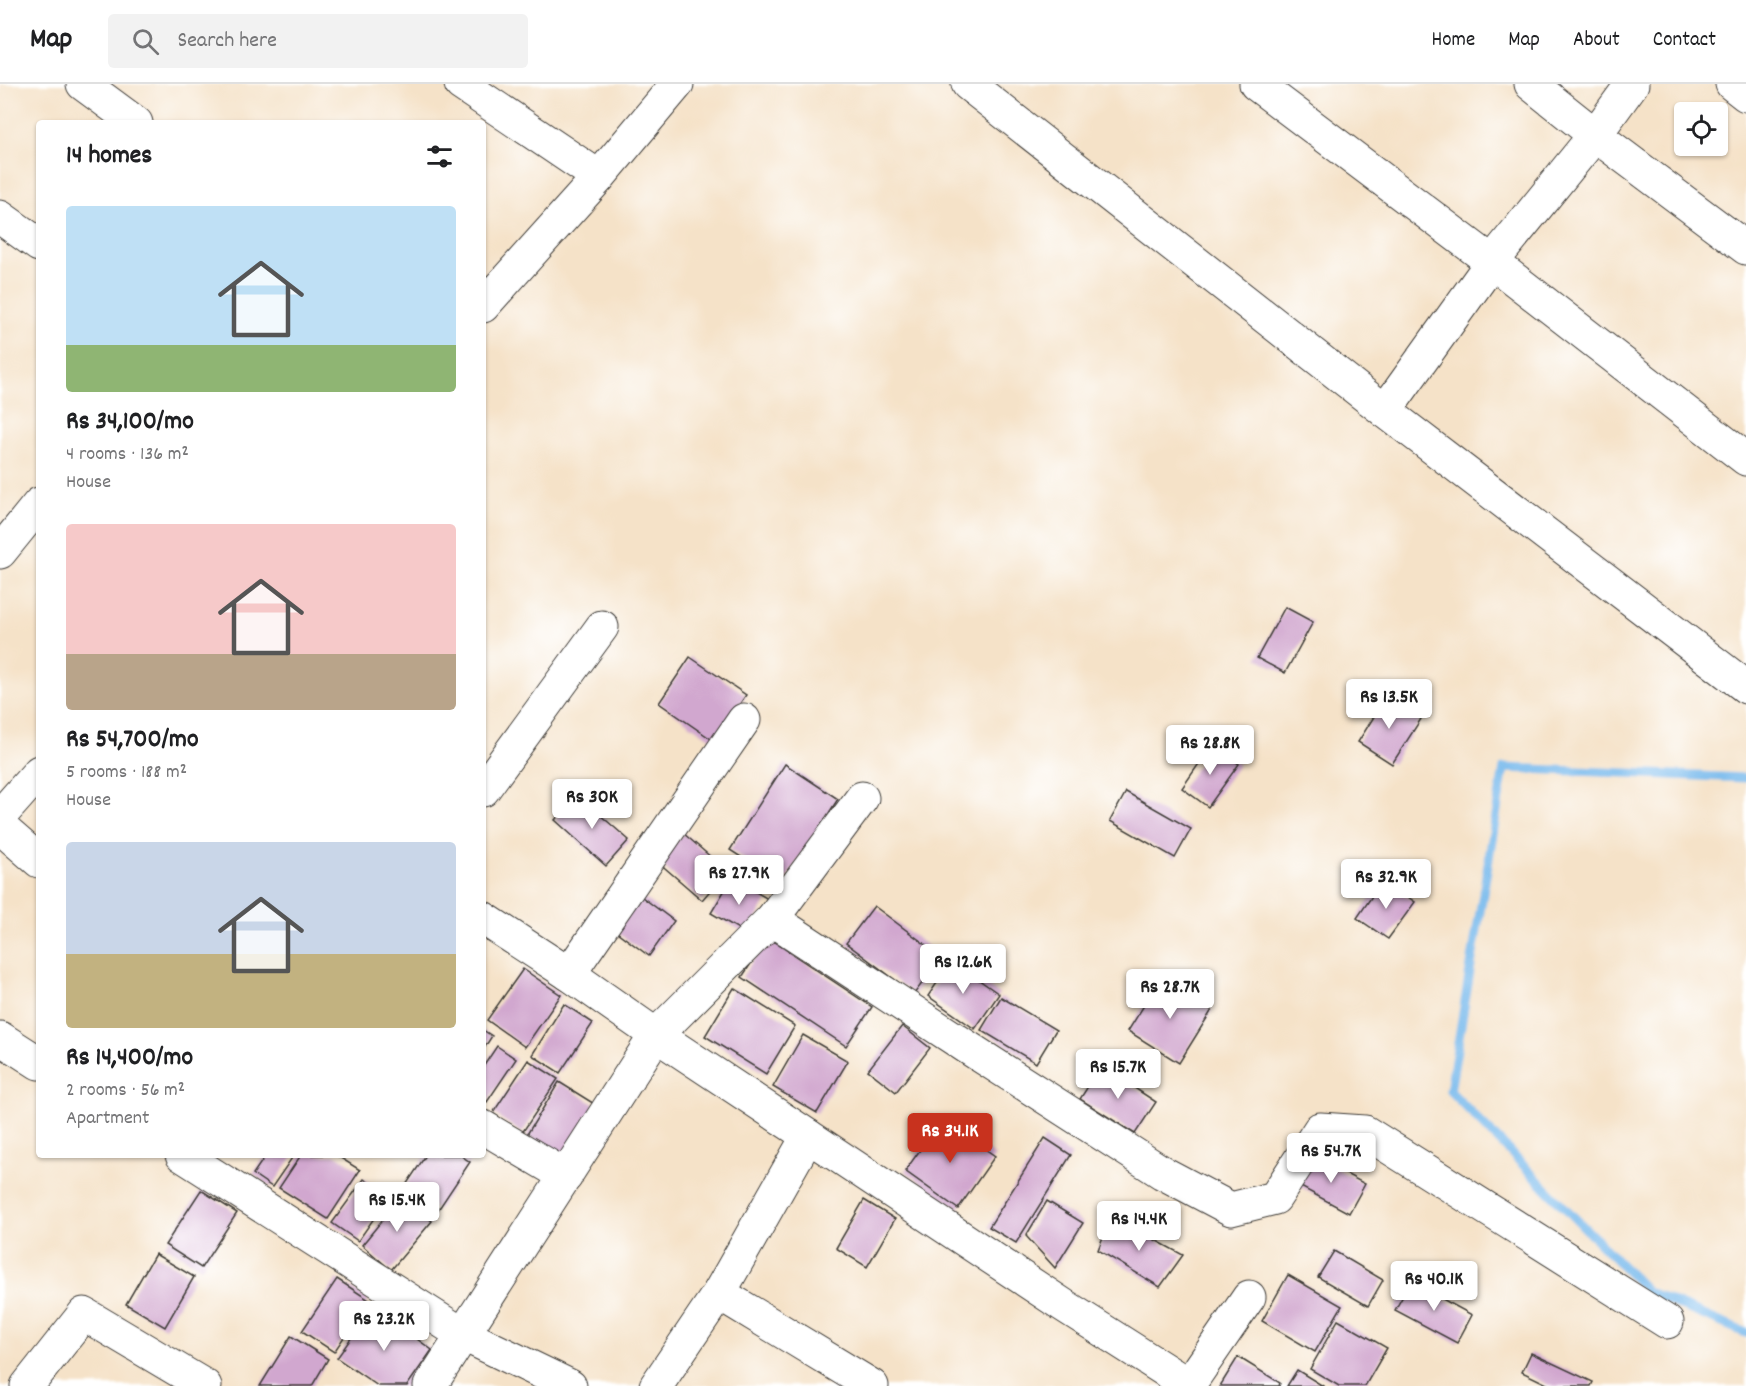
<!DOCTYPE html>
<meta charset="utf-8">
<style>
:root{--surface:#fff;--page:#f2f2f2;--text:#202124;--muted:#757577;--line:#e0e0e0;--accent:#c8321e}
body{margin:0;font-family:Dekko,sans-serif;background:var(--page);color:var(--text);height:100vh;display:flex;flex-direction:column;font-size:22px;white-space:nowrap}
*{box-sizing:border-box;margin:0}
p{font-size:20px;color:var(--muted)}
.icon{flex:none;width:33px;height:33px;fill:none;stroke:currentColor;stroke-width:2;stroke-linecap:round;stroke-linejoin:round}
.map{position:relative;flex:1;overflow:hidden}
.panel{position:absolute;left:36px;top:36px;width:450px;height:1038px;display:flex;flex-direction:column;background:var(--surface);border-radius:6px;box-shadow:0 2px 4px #0004}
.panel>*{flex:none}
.controls{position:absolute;left:1674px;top:18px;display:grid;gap:12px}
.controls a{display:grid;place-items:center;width:54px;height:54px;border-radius:6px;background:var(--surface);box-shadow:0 2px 4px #0004;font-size:30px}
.price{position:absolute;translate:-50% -51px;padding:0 14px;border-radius:6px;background:#fff;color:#222;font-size:20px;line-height:39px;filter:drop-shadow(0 2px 3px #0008)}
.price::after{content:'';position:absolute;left:50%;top:36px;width:18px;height:14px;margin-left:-9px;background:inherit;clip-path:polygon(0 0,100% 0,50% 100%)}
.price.active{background:var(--accent);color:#fff}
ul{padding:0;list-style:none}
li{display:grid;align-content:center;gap:12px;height:318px;padding:0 30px}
li span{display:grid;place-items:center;height:186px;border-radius:6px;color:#555}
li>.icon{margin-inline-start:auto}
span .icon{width:108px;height:108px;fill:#fffc;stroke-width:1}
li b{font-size:26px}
h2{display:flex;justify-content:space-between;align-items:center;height:72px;padding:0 30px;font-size:26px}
header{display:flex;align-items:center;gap:36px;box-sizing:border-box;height:84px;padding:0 30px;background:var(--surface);border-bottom:2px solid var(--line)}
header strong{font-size:28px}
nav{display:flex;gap:33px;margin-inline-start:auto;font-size:21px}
.search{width:420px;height:54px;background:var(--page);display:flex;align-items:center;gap:15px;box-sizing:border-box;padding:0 21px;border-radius:6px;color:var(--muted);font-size:22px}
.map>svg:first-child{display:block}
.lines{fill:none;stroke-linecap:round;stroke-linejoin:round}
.stream{stroke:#77b9ec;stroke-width:9}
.building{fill:#d1a7cf}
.minor-casing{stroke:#3d3a36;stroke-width:35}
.minor{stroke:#fff;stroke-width:33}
</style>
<header>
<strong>Map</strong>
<div class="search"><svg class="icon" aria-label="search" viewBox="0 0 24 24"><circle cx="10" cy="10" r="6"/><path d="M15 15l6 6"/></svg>Search here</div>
<nav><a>Home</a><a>Map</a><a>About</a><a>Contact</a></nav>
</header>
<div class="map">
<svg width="1746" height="1302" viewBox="0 0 1746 1302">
<rect width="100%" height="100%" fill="#fff"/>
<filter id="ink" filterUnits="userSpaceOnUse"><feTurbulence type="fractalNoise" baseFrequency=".0167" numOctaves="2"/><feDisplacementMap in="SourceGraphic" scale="12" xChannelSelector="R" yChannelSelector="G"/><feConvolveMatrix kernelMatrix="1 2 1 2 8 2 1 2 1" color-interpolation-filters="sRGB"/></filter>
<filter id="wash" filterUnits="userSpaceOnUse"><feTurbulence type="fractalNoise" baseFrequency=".008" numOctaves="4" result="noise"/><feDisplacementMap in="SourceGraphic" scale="24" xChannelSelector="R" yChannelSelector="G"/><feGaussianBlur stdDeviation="1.35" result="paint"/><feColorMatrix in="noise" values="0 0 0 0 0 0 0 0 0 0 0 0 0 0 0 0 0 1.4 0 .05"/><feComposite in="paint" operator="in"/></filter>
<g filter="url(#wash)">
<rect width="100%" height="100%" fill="#f5e2c8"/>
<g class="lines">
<polyline class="stream" points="1746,694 1504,684 1450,1007 1648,1208 1746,1249"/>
</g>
<g id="blocks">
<g class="building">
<polygon points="1285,523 1313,538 1285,589 1257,574"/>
<polygon points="690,573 746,611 714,657 659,619"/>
<polygon points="1387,612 1421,635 1392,680 1358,658"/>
<polygon points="1212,661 1239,680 1208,723 1182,704"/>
<polygon points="785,680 838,715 783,800 730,766"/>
<polygon points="1126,708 1191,745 1175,774 1110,737"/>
<polygon points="577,711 629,756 606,782 555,736"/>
<polygon points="683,749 727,787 702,816 658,778"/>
<polygon points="732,794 768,815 747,850 711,829"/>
<polygon points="1383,796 1415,818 1388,855 1357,834"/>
<polygon points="638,810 674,837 649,872 613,845"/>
<polygon points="874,822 942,873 914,910 846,859"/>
<polygon points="768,854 872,923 846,962 742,893"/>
<polygon points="952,877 999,910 975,945 928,912"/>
<polygon points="523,885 561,911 525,963 487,936"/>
<polygon points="1161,894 1212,926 1179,979 1128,947"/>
<polygon points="734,904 795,942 766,990 705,952"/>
<polygon points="1001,913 1056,946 1036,979 981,946"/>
<polygon points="564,920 593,939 560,989 532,971"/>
<polygon points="902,942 930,964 896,1008 868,986"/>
<polygon points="483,946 492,952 483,966"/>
<polygon points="803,951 848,977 817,1029 773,1003"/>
<polygon points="497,962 516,975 487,1018 483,1015 483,983"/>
<polygon points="528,976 558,995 522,1049 493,1029"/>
<polygon points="1101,982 1156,1018 1135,1050 1080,1015"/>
<polygon points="559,998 596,1021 563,1075 526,1052"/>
<polygon points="942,1035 995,1072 958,1125 905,1087"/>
<polygon points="1045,1054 1071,1071 1016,1159 989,1143"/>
<polygon points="266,1071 294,1071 272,1103 253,1090"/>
<polygon points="301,1071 336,1071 360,1086 328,1135 279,1104"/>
<polygon points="426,1071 460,1071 470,1078 438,1126 404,1104"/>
<polygon points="1312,1072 1365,1100 1349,1129 1297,1101"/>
<polygon points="364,1095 389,1113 358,1157 332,1139"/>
<polygon points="201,1106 237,1129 201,1184 165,1161"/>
<polygon points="402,1112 432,1137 391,1186 362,1161"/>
<polygon points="864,1116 895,1135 867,1183 836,1164"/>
<polygon points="1047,1117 1083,1139 1055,1184 1026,1152"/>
<polygon points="1111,1132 1183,1171 1160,1203 1098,1166"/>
<polygon points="1334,1167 1383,1196 1368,1222 1318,1193"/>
<polygon points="155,1170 194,1193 165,1243 126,1220"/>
<polygon points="1288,1191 1342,1222 1315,1268 1262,1237"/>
<polygon points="337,1195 369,1216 334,1268 302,1247"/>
<polygon points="1411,1198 1472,1231 1457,1259 1395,1226"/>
<polygon points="373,1223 432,1266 407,1302 378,1302 337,1274"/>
<polygon points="1338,1236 1387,1264 1365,1302 1339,1302 1310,1285"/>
<polygon points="291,1252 328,1275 312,1302 260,1302"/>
<polygon points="1531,1269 1593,1298 1591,1302 1551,1302 1522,1288"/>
<polygon points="1238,1273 1280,1299 1279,1302 1220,1302"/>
<polygon points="1297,1286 1323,1302 1287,1302"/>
</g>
</g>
</g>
<g filter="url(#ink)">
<use href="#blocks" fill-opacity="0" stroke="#3d3a36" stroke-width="1.5"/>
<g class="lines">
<defs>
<g id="minor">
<polyline points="83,0 136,39"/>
<polyline points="461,0 599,93 677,0"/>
<polyline points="968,0 1385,327 1746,603"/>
<polyline points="1256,0 1492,178 1746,375"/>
<polyline points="1531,0 1595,51 1746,164"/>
<polyline points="1732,0 1746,11"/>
<polyline points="0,133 39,161"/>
<polyline points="483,222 599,93"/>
<polyline points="1385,327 1492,178 1595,51 1632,0"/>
<polyline points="0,468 39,420"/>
<polyline points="483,706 602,543"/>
<polyline points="0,732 39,688"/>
<polyline points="0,743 39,777"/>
<polyline points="483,834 569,890 656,951 772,835 862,714"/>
<polyline points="772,835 967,963 1163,1089 1231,1125 1275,1114 1320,1045 1365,1048 1667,1238"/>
<polyline points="569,890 744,636"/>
<polyline points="0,954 39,979"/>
<polyline points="483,1043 566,1092"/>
<polyline points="182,1071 462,1250 570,1302"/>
<polyline points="719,1209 872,1302"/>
<polyline points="27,1302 84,1230 205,1302"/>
<polyline points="430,1302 656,951 1063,1221 1190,1302"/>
<polyline points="656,1302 719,1209 808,1052"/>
<polyline points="1188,1302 1249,1213"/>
</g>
</defs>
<use href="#minor" class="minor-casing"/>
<use href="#minor" class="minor"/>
</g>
</g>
</svg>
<div class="controls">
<a><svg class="icon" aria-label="locate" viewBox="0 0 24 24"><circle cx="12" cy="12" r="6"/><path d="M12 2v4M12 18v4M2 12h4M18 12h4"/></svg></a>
</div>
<b class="price" style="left:1389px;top:646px">Rs 13.5K</b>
<b class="price" style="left:1210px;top:692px">Rs 28.8K</b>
<b class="price" style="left:592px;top:746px">Rs 30K</b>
<b class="price" style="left:739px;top:822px">Rs 27.9K</b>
<b class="price" style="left:1386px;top:826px">Rs 32.9K</b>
<b class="price" style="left:963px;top:911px">Rs 12.6K</b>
<b class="price" style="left:1170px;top:936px">Rs 28.7K</b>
<b class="price" style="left:1118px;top:1016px">Rs 15.7K</b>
<b class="price active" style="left:950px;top:1080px">Rs 34.1K</b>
<b class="price" style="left:1331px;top:1100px">Rs 54.7K</b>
<b class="price" style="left:397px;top:1149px">Rs 15.4K</b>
<b class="price" style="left:1139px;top:1168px">Rs 14.4K</b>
<b class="price" style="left:1434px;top:1228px">Rs 40.1K</b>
<b class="price" style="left:384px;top:1268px">Rs 23.2K</b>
<section class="panel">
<h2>14 homes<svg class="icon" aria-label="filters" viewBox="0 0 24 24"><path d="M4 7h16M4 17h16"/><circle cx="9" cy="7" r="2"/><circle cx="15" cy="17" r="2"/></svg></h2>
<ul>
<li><span style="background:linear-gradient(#bfe0f5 75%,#8fb573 0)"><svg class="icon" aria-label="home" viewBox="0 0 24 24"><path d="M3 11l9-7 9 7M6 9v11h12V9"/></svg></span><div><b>Rs 34,100/mo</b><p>4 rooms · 136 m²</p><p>House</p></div></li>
<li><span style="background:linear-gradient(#f6c9c9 70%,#b9a48a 0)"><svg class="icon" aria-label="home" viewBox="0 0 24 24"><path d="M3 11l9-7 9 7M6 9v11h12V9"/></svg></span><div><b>Rs 54,700/mo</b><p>5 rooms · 188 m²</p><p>House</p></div></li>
<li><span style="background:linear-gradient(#c9d6e8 60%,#c2b280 0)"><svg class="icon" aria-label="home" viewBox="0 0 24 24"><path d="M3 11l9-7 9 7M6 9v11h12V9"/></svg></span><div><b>Rs 14,400/mo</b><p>2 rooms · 56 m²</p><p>Apartment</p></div></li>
</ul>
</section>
</div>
